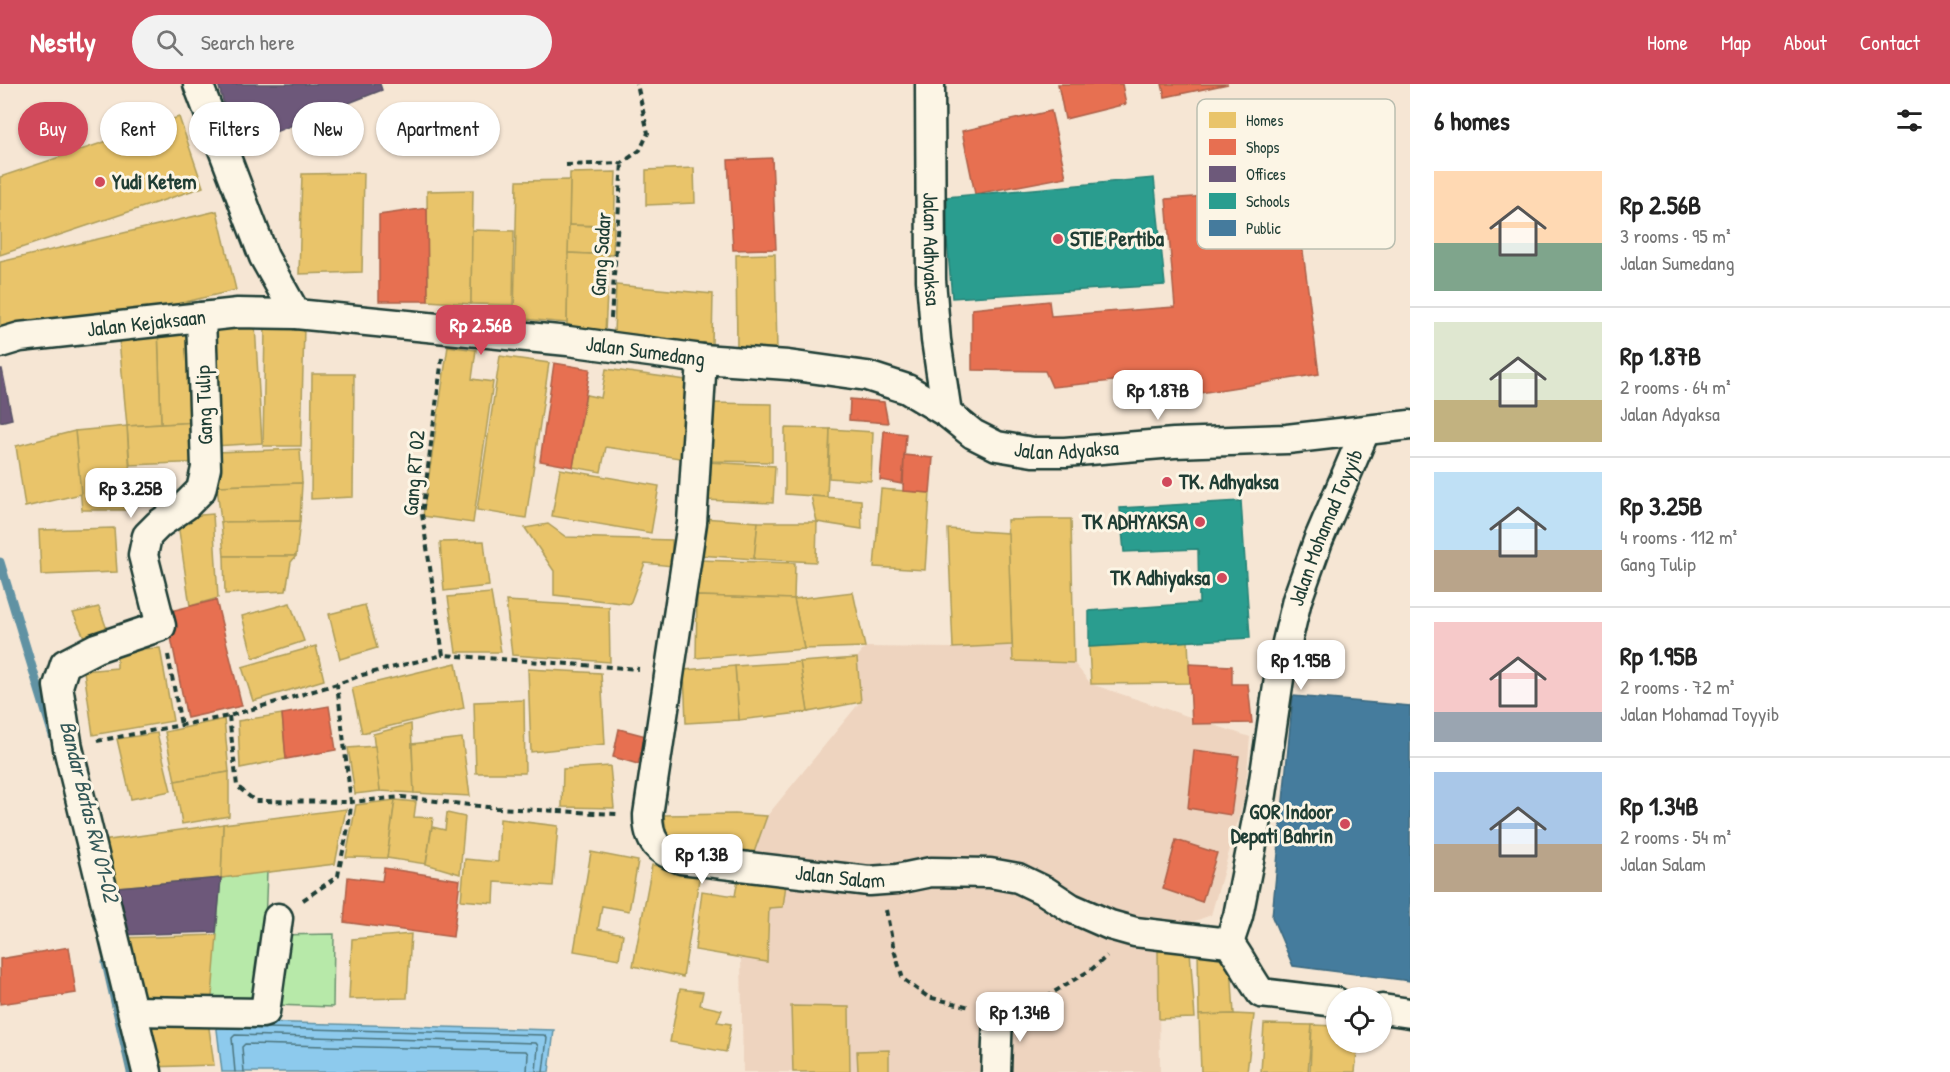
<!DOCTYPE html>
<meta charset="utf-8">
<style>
:root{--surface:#fff;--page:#f2f2f2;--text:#222;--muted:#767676;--line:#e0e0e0;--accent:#d1495b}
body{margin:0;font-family:"Patrick Hand",sans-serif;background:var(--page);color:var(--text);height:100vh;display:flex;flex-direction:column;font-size:22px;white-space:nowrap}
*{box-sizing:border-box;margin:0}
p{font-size:20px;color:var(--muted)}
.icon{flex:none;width:33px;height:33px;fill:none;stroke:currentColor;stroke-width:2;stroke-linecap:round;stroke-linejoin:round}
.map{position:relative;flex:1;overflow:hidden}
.details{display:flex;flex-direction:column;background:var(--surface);width:540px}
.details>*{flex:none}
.top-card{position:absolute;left:18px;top:18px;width:570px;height:54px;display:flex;gap:12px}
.fabs{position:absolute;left:1326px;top:903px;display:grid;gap:12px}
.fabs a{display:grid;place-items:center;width:66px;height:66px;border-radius:50%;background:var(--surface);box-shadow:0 2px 4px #0004;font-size:30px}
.price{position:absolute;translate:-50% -51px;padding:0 14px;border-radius:12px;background:#fff;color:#222;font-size:20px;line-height:39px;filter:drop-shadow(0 2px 3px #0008)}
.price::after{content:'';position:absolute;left:50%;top:36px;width:18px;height:14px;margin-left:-9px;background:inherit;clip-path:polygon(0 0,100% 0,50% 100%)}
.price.on{background:var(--accent);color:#fff}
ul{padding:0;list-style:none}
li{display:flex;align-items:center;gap:18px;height:150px;padding:0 24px}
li+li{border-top:2px solid var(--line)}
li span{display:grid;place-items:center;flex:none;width:168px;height:120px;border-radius:0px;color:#555}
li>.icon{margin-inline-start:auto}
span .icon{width:72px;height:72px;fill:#fffc;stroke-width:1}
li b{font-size:26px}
h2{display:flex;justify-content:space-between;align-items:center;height:72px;padding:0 24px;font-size:26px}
.pill{padding:0 21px;border-radius:27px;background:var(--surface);box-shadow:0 2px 4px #0004;font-size:21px;line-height:54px}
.pill.on{background:var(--accent);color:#fff}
header{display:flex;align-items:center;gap:36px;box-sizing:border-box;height:84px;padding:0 30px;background:var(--accent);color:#fff}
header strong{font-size:28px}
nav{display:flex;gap:33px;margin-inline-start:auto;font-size:21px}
.search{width:420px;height:54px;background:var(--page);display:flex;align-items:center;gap:15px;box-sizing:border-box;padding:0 21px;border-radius:33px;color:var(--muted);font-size:22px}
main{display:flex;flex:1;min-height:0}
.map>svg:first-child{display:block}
.built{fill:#eed4bf}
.green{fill:#b7e9a9;stroke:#6b936e;stroke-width:1.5}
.water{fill:#8dcaed;stroke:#6192a3;stroke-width:1.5}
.homes{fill:#e9c46a;stroke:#ac9c5a;stroke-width:1.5}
.shops{fill:#e76f51;stroke:#ab6048;stroke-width:1.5}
.offices{fill:#6d597a;stroke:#565165;stroke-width:1.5}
.schools{fill:#2a9d8f;stroke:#278074;stroke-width:1.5}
.public{fill:#457b9d;stroke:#3a687e;stroke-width:1.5}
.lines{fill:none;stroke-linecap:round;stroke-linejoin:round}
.shore{stroke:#4b757e;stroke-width:1.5}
.stream{stroke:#6192a3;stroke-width:9}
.street-casing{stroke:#1f3d34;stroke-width:33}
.path{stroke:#1f3d34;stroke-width:4;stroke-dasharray:6 4.5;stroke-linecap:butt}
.street{stroke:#fcf5e5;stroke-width:28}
.poi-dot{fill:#d1495b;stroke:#fcf5e5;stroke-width:2}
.labels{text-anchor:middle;stroke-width:6;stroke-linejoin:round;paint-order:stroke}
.poi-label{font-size:21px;font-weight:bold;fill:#1f3d34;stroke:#fcf5e5;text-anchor:start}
.street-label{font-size:21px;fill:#1f3d34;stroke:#fcf5e5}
.water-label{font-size:22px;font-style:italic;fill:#355959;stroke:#fcf5e5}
.key{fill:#fcf5e5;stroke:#babeb0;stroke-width:1.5}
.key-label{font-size:16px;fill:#1f3d34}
</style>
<header>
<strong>Nestly</strong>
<div class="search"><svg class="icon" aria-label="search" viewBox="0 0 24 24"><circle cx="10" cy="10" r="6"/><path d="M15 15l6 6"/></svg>Search here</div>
<nav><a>Home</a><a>Map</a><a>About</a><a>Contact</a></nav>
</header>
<main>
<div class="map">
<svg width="1410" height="988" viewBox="0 0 1410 988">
<rect width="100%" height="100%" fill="#f6e6d4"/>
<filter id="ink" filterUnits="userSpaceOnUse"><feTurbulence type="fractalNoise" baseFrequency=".0167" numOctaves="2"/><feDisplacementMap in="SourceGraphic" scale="12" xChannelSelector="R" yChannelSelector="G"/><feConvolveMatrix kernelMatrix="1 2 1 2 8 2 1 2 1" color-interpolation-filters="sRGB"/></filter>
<g filter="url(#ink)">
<polygon class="built" points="1012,561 1013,577 1074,579 1091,600 1250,653 1245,712 1211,831 1158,851 1160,988 743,988 741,874 752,774 767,732 860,618 857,574 865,563 953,564"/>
<g class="green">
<polygon points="267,787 262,922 210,921 221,794"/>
<polygon points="334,850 333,923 274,921 276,851"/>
</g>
<polygon class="water" points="216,937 554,946 549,988 222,988"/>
<g class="homes">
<polygon points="179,33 203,103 0,171 0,93"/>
<polygon points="694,84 695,119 646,121 646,86"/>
<polygon points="616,88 614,142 569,141 570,89"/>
<polygon points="364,89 362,188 299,190 302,90"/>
<polygon points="570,96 567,239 514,234 517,97"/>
<polygon points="473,106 471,220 428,217 427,107"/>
<polygon points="217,127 236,206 0,262 0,178"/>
<polygon points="569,141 614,143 613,171 568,169"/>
<polygon points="472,146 514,147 513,221 471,220"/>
<polygon points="568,169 609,171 605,248 567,248"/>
<polygon points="775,170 777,267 737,265 736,171"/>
<polygon points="616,201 713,210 712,260 614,248"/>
<polygon points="197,241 200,338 161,340 158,243"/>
<polygon points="255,241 262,359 214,362 208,243"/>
<polygon points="265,242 304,243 301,362 263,362"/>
<polygon points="158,243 161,340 127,342 118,245"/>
<polygon points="448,262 476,266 472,295 493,298 473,439 423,432"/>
<polygon points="500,272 549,279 526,434 477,426"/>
<polygon points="606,285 686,296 686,375 606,363 601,388 573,383 586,311 601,314"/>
<polygon points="312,290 354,290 353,413 311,415"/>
<polygon points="710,319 772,320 772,378 709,377"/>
<polygon points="200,338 205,378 130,381 127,342"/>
<polygon points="127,342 132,426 82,426 75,347"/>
<polygon points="785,344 830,345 827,413 785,410"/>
<polygon points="830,345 873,348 871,397 829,394"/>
<polygon points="75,347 81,410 25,423 16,362"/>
<polygon points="300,365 302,399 217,402 216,368"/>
<polygon points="707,378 775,382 773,419 705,416"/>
<polygon points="560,385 659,402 651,449 552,432"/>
<polygon points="302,399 300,437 221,438 217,402"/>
<polygon points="881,405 930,409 925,486 874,483"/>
<polygon points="811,412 861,416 862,445 817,438"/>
<polygon points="213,430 218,514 190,522 177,433"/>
<polygon points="702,434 758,438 754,475 699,471"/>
<polygon points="1040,435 1071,435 1074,579 1013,577 1007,436"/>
<polygon points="300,437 296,472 224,472 221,438"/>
<polygon points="758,438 817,438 816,478 754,475"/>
<polygon points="548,440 566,453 672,456 672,482 645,479 630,520 554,511 554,487 525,444"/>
<polygon points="114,444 117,488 41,491 39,446"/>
<polygon points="948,445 1008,449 1012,561 953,564"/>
<polygon points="484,457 489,502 444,507 440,458"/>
<polygon points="224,472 296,472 291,478 286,507 225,510"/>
<polygon points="698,476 795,479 794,515 697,512"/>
<polygon points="853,508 865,563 804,565 794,515"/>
<polygon points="491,509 501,568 456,568 448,513"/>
<polygon points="697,512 794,515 804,565 696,574"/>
<polygon points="506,517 609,523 610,578 512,571"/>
<polygon points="290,519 304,557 253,574 242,532"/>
<polygon points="365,521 377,564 340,575 329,530"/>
<polygon points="99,523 109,551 84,553 73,529"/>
<polygon points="1188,557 1190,599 1091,600 1089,563"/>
<polygon points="316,562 324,596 253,617 242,583"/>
<polygon points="160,564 173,637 93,651 84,587 117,584 117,566"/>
<polygon points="857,574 861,618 808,628 800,578"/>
<polygon points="800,578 808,628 739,636 735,582"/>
<polygon points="456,579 464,624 362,649 352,604"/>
<polygon points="735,582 739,636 686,639 684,586"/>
<polygon points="528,585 601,589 605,660 531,668"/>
<polygon points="524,616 525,689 476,689 474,618"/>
<polygon points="282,630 286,675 240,684 238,637"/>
<polygon points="224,635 229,688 175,697 165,648"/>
<polygon points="411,640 414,709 380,707 373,650"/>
<polygon points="157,649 171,707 131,715 117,655"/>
<polygon points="462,654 470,712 414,709 412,660"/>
<polygon points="375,662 380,707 355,710 348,664"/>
<polygon points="610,682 614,724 562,723 563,685"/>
<polygon points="229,688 229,732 182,740 175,697"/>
<polygon points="395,716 387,774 346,773 356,721"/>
<polygon points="395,716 416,718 414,733 433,734 426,780 387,774"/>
<polygon points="346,725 335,780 221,794 223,740"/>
<polygon points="447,729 465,733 460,790 426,780 432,743 445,746"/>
<polygon points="735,730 767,732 752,774 668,759 664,731"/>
<polygon points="500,735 558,742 553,802 495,798 494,819 461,816 465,775 498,778"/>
<polygon points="223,740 221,794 106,804 95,758"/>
<polygon points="591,768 638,777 629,827 602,822 598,845 623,850 619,875 574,867"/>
<polygon points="652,781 700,789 683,893 633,882"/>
<polygon points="738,795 786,800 783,823 769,824 767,878 695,866 702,807 735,812"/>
<polygon points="411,850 407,914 349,915 352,855"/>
<polygon points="217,851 211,924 133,926 117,854"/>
<polygon points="1230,865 1234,930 1199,931 1198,866"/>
<polygon points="1158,867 1190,867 1195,934 1159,935"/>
<polygon points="680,905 703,908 700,921 722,926 717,938 731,940 726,968 670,958"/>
<polygon points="791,922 849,923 850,988 793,988"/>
<polygon points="1234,930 1254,931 1247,988 1201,988 1199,931"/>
<polygon points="141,934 208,937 214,981 150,983"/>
<polygon points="1264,940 1312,941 1308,988 1261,988"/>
<polygon points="1312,941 1336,942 1336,958 1358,958 1355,988 1310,988"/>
<polygon points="889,966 889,988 858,988 857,967"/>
</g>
<g class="shops">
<polygon points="1058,0 1122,0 1126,20 1065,35"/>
<polygon points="1162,0 1228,0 1165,13"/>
<polygon points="1051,27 1066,93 975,110 962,47"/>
<polygon points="772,74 776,165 733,166 728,76"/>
<polygon points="1295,106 1319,290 1194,310 1185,290 1052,303 1045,287 972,286 972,225 1049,217 1051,232 1175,223 1166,115"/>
<polygon points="427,124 428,217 379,217 379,131"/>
<polygon points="554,279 590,285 573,383 540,377"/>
<polygon points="850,315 884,318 888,339 849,336"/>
<polygon points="884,347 906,350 902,400 880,396"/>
<polygon points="904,371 933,374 930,409 903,407"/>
<polygon points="216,516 242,622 187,634 166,528"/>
<polygon points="1189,580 1232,582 1232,600 1248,600 1252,639 1192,640"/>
<polygon points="329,622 336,666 286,675 282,630"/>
<polygon points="619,645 646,652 638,680 613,673"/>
<polygon points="1194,666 1239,672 1231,731 1188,724"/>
<polygon points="1176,756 1217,769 1202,818 1163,805"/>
<polygon points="384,784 460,796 453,853 344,838 348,793 382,797"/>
<polygon points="69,863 76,909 0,920 0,875"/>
</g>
<g class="offices">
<polygon points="218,0 380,0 382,6 237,63"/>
<polygon points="0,285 2,285 12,335 0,338"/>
<polygon points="221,794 216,848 116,851 106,804"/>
</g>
<g class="schools">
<polygon points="1154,94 1165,201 952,214 947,155 947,113"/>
<polygon points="1241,417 1250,554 1089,563 1089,527 1199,519 1198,465 1124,468 1120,424"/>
</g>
<polygon class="public" points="1293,612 1410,622 1410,897 1293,882 1272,833"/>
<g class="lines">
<g class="shore">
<polyline points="267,944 544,951 547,954 543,988"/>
<polyline points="235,988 232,954 235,951 536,959 538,962 536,988"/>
<polyline points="244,988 242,963 245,960 526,967 528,970 527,988"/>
</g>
<g class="stream">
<polyline points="0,478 54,655"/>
<polyline points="106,879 131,988"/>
</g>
<defs>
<g id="street">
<path id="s1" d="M198,0l66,173 32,57 272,27 134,18 86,6 79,11 40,13 40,24 26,21 24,12 36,6h32l109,-9 113,-4 123,-14"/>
<path id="s2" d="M930,0l1,196 5,60 11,73"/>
<path id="s3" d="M0,259l20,-6 218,-24 58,1"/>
<path id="s4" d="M702,275l-10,164 -44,292c0,27 10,36 33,44l188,22 28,-2 34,-7 59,1 28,5 27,13 26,17 39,17 25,7 94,11c12,16 20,33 32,50l75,9"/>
<path id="s5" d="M1229,859l9,-27 24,-122 18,-122 17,-72 21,-59 47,-110"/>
<polyline points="1382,925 1410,929"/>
<polyline points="133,927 262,929 265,928 278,834"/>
<polyline points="147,988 68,664 58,602 65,580 96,564 161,542 143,471 147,452 159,440 185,422 201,406 206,384 201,233"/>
<polyline points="996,988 998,929"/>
</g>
</defs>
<use href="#street" class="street-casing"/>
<g class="path">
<polyline points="566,81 622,79 640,66 648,49 637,0"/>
<polyline points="611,234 622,79"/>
<polyline points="442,274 422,430 443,571 639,585"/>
<polyline points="168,571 181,641"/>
<polyline points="229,632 237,702 255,717 351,718 337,600"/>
<polyline points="97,657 229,632 337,600 362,591 443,571"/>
<path d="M303,816l35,-24c4,-25 12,-49 13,-74l51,-5 94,11 121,6"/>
<polyline points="886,826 894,866 903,895 928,913 970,923"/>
<polyline points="1027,922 1034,920 1092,885 1107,872"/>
</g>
<use href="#street" class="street"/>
</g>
</g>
<g class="poi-dot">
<circle cx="100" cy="98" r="6"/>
<circle cx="1058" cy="155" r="6"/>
<circle cx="1167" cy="398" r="6"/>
<circle cx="1200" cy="438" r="6"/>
<circle cx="1222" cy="494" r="6"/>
<circle cx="1345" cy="740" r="6"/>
</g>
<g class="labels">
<g class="poi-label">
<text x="112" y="105">Yudi Ketem</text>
<text x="1070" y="162">STIE Pertiba</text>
<text x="1179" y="405">TK. Adhyaksa</text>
<text x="1188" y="445" text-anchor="end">TK ADHYAKSA</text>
<text x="1210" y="501" text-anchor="end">TK Adhiyaksa</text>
<text x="1333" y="735" text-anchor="end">GOR Indoor<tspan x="1333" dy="24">Depati Bahrin</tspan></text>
</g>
<g class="street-label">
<text dy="7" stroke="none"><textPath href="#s2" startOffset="165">Jalan Adhyaksa</textPath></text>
<text transform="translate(601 170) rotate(-86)" y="7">Gang Sadar</text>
<text dy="7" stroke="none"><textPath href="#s3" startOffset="148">Jalan Kejaksaan</textPath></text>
<text dy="7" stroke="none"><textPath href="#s1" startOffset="602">Jalan Sumedang</textPath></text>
<text transform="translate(204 321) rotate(-92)" y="7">Gang Tulip</text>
<text dy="7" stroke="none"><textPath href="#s1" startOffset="1044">Jalan Adyaksa</textPath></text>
<text transform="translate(414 389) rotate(-85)" y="7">Gang RT 02</text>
<text dy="7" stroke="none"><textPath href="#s5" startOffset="428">Jalan Mohamad Toyyib</textPath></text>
<text dy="7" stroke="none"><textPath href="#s4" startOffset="680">Jalan Salam</textPath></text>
</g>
<g class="water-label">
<text transform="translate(90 727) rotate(76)" y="8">Bandar Batas RW 01-02</text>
</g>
</g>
<rect x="1197" y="15" width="198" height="150" rx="9" class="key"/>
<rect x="1209" y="28" width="27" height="16" fill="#e9c46a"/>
<rect x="1209" y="55" width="27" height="16" fill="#e76f51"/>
<rect x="1209" y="82" width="27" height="16" fill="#6d597a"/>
<rect x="1209" y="109" width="27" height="16" fill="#2a9d8f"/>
<rect x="1209" y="136" width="27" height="16" fill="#457b9d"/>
<g class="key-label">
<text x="1246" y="42">Homes</text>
<text x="1246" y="69">Shops</text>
<text x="1246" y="96">Offices</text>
<text x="1246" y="123">Schools</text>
<text x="1246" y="150">Public</text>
</g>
</svg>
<div class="fabs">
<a><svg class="icon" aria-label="locate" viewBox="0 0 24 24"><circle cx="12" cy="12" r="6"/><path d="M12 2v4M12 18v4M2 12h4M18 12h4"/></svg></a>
</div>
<b class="price on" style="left:481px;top:272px">Rp 2.56B</b>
<b class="price" style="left:1158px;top:337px">Rp 1.87B</b>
<b class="price" style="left:131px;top:435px">Rp 3.25B</b>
<b class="price" style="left:1301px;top:607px">Rp 1.95B</b>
<b class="price" style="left:702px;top:801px">Rp 1.3B</b>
<b class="price" style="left:1020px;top:959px">Rp 1.34B</b>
<div class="top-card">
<a class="pill on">Buy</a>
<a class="pill">Rent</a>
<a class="pill">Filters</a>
<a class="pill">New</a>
<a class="pill">Apartment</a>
</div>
</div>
<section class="details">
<h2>6 homes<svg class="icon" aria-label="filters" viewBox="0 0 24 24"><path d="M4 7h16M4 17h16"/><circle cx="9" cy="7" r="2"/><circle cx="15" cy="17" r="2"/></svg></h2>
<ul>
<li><span style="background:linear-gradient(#ffd9b3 60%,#7fa58c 0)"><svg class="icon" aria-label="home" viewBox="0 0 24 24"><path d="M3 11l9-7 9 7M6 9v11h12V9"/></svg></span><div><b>Rp 2.56B</b><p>3 rooms · 95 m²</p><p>Jalan Sumedang</p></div></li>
<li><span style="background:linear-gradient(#dfe7d0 65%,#c2b280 0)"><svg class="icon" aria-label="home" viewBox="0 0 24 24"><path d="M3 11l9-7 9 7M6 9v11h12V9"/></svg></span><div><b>Rp 1.87B</b><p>2 rooms · 64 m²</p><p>Jalan Adyaksa</p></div></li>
<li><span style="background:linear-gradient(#bfe0f5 65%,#b9a48a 0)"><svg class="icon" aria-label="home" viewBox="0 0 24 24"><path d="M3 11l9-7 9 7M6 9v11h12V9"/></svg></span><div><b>Rp 3.25B</b><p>4 rooms · 112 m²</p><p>Gang Tulip</p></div></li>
<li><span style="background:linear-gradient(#f6c9c9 75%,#9aa5b1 0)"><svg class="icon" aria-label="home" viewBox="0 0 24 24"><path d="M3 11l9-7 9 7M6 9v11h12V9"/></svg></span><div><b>Rp 1.95B</b><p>2 rooms · 72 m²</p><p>Jalan Mohamad Toyyib</p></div></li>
<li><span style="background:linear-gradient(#a9c7e8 60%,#b9a48a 0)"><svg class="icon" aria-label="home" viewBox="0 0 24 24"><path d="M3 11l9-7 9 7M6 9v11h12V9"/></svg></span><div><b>Rp 1.34B</b><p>2 rooms · 54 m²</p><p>Jalan Salam</p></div></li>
</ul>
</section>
</main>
